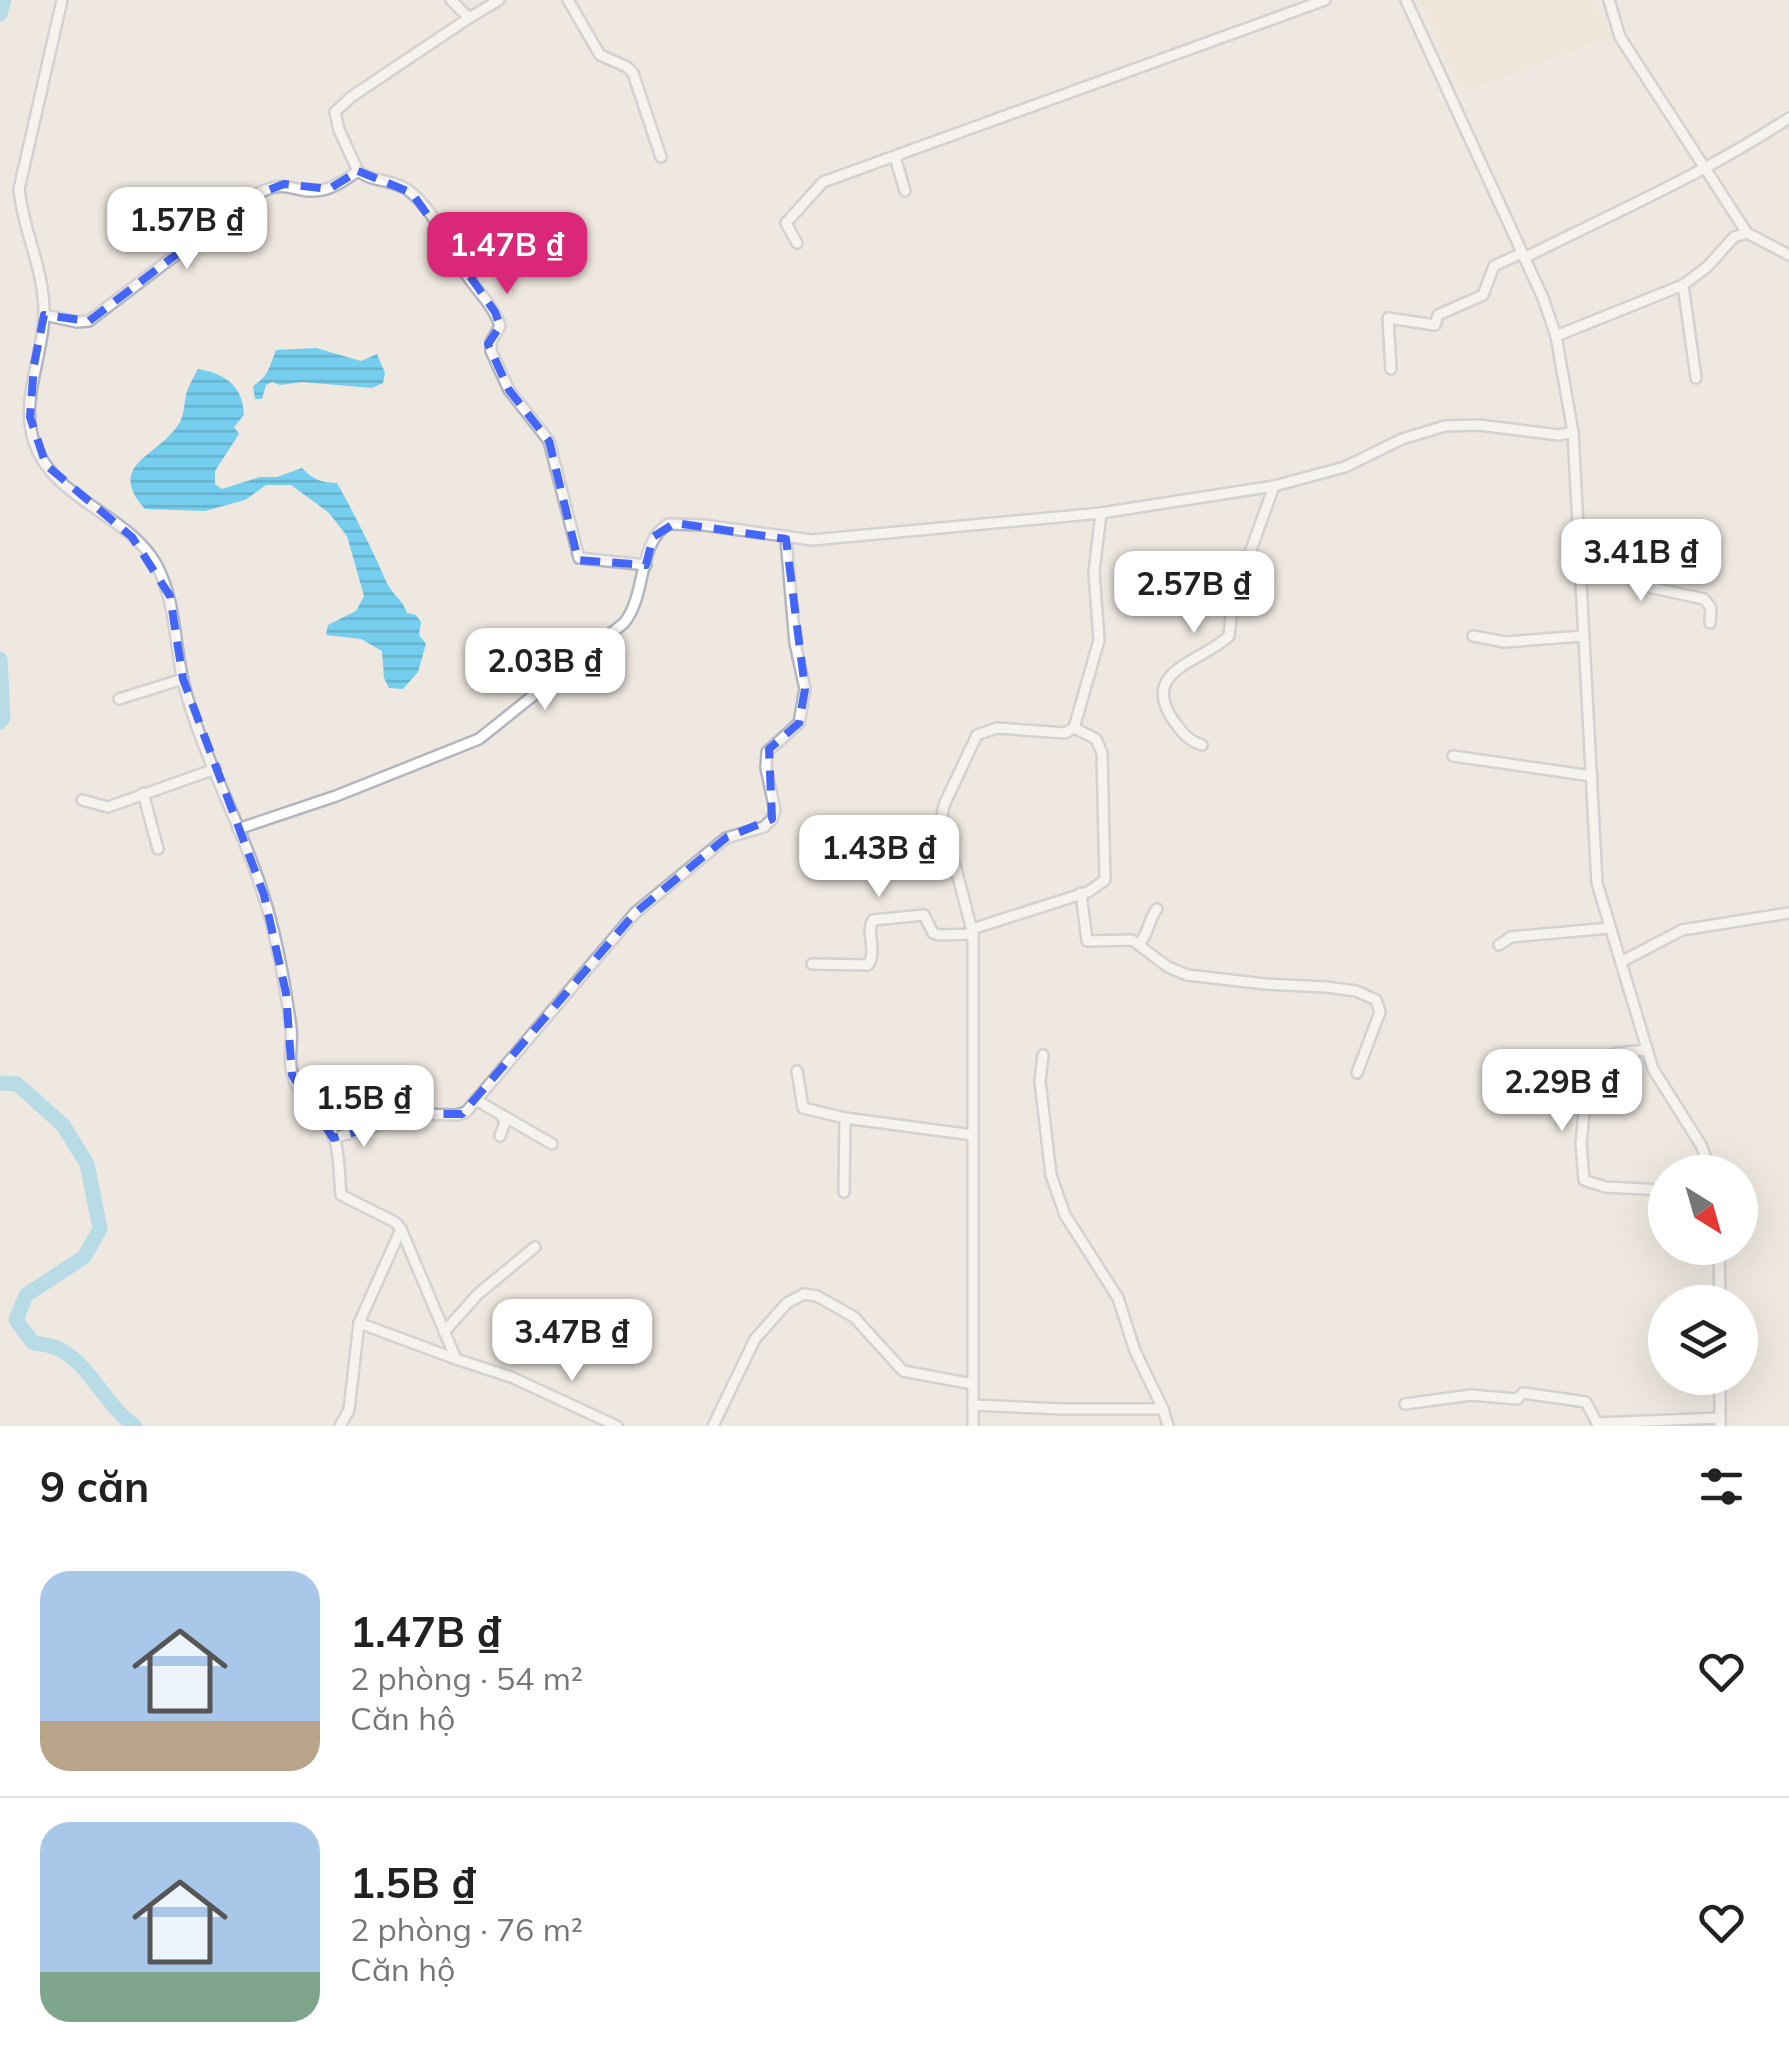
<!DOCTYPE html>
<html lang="vi">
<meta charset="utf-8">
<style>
:root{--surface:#fff;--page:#f6f6f6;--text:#222;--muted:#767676;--line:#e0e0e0;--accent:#db2777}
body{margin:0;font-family:Mulish,sans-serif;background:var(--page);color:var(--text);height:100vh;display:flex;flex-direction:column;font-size:38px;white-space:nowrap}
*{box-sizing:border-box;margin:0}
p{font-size:32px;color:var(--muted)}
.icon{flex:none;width:55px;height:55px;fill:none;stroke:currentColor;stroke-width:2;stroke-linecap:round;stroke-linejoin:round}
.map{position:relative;height:1426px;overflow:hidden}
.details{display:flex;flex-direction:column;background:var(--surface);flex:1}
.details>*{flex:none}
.needle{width:65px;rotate:143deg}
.buttons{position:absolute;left:1648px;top:1155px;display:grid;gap:20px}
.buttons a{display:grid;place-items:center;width:110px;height:110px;border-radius:50%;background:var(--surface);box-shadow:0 10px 40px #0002;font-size:50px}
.price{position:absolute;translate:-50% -85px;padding:0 22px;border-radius:20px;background:#fff;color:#222;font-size:32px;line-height:65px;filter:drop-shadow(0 2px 5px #0008)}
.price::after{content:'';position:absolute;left:50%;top:60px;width:30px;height:22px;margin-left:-15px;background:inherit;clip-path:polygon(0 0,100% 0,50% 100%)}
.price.active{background:var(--accent);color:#fff}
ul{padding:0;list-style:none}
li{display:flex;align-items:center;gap:30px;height:250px;padding:0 40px}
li+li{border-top:2px solid var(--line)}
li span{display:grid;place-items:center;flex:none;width:280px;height:200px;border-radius:30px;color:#555}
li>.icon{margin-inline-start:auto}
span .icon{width:120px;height:120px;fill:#fffc;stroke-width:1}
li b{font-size:42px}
h2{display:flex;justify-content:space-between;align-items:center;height:120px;padding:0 40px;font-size:42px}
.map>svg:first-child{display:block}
.education{fill:#efe5d0}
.water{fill:url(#water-rules)}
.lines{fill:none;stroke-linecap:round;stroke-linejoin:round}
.river{stroke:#76ceee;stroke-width:15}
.street-casing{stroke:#b3b6c0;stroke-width:14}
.street{stroke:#fff;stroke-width:9}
.marked{fill:none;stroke:#4466f8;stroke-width:8;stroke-dasharray:20 12;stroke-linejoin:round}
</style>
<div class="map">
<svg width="1789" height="1426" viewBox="0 0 1789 1426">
<defs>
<pattern id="water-rules" width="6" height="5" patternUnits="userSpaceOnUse" patternTransform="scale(2.5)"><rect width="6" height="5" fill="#76ceee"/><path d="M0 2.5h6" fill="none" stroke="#66b1cc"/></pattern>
</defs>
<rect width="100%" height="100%" fill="#eee8e0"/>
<polygon class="education" points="1421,0 1591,0 1611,36 1464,92"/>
<g class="water">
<path d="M316,348l45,13 16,-7 8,19 -2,10 -11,5 -70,-6 -22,3 -8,-3 -6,3 -4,14h-7l-2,-13c16,-10 16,-19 23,-36z"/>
<path d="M198,369c28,5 45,17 46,46l-10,12 5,7 -24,37v13l7,5 38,-12h17l25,-9c10,11 20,15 35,15 18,32 34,64 49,98 5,13 17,18 21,32l9,2 5,7 -2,13 7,9 -8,28 -15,17 -14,-1 -5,-10 -2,-27 -21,-12 -35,-4 2,-10 28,-14 8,-15 -17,-60 -19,-24 -37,-27h-25l-21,15 -40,11 -60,-2c-41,-46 16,-53 35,-87 5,-10 4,-21 7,-31 3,-8 7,-15 11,-22z"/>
</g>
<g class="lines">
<g class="river">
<polyline points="0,14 4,0"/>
<polyline points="0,659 3,718 0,722"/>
<path d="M0,1083l17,1 46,41 24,39 13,65 -16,28 -58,38 -10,25 17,23c7,1 17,2 24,5 33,15 48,58 78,78"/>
</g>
<defs>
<g id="street">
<path d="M62,0l-43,189c4,42 26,82 25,126 -1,42 -24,85 -10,127 19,58 94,72 122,122 20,37 18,77 27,117 18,74 58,141 80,213 14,43 22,90 28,134 2,15 -3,29 1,45 5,23 27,36 38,55 10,17 9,48 11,67l54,27 6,7 55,130 55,18 106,49"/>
<polyline points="568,0 600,55 627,67 633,73 661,157"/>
<polyline points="1406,0 1543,298 1556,336 1573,432 1597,883 1653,1069 1701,1145 1711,1172"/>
<polyline points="1609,0 1620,37 1747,233"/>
<polyline points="469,18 499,0"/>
<polyline points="895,157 905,191"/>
<path d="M358,171c13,11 35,8 50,19 27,20 40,56 58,84 11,17 28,32 34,52l-9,16v9l18,39 40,51 30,117 67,7"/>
<polyline points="797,243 786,223 823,182 1325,0"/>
<path d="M1524,258c89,-45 182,-85 265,-140"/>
<polyline points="1683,285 1696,378"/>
<path d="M44,315l33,7 12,-1 164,-125c38,-21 39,0 69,-6 13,-2 25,-12 36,-19l-19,-41 -4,-18 16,-15 118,-79 -18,-18"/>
<polyline points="1556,336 1683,285 1707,267 1734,237 1747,233 1789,255"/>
<polyline points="1391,369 1388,318 1435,325 1438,315 1483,295 1494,266 1522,253"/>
<polyline points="1582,564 1591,562 1653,588 1704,599 1711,608 1710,623"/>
<polyline points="1473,636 1505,642 1583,636"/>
<polyline points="119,699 183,679"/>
<path d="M1202,745c-15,-5 -20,-13 -29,-25 -34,-50 29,-58 56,-84l4,-36 41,-114"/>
<polyline points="1453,756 1592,776"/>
<polyline points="143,793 158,849"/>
<polyline points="82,800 108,807 215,769"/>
<path d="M238,829l98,-33 143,-57 145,-116c23,-28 13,-79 44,-99l36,1 108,15 289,-27 173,-27 71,-19 57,-28 43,-13 34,-1 80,10 14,-3"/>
<polyline points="1081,893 1087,941 1132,940 1168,967 1187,975 1265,984 1326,987 1356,991 1376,1000 1380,1012 1357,1073"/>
<polyline points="972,929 1088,892 1105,880 1102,753 1096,739 1074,728"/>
<path d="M1139,943c10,-8 9,-24 18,-34"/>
<polyline points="1499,945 1511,937 1610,928"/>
<polyline points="1621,962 1682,930 1789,913"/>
<path d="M812,964l56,1c10,-14 -3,-33 5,-45l51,-5 9,18 6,2 34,-1"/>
<polyline points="1647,1050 1616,1053 1598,1066 1596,1088 1586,1094 1581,1143 1584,1180 1605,1187 1665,1190"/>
<polyline points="797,1071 803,1108 845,1118"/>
<polyline points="476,1100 552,1144"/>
<polyline points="500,1136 505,1122 502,1117"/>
<polyline points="333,1138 421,1114 457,1115 466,1112 635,913 726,838 764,827 772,819 775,810 766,768 767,752 799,723 805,689 795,643 786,539"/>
<polyline points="844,1192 845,1118 973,1135"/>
<polyline points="1719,1248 1720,1302"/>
<polyline points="359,1323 456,1359"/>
<polyline points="444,1332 478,1294 535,1247"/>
<polyline points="1405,1404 1471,1395 1517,1399 1523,1393 1586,1402 1597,1423 1720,1418"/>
<polyline points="973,1405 1063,1409 1163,1409 1135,1351 1118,1298 1065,1215 1051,1175 1040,1081 1043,1055"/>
<polyline points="1163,1409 1168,1426"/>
<polyline points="340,1426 349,1410 359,1323 401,1229"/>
<polyline points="713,1426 755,1339 787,1303 804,1294 817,1296 854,1317 903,1371 973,1384"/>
<polyline points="973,1426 973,934 942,816 944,805 977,735 997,728 1065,733 1074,728 1099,640 1094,572 1101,513"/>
<polyline points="1720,1426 1720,1378"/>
</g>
</defs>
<use href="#street" class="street-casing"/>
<use href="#street" class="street"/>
</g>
<path d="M0 0H1789V1426H0ZM358,171l54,22 83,119 5,14 -12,18 21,46 40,51 29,119 68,5 7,-28 22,-14 111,16 19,150 -6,34 -30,26 3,70 -45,18 -92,76 -173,201h-41l-88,24 -41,-63 -6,-82 -22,-98 -81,-216 -13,-83 -38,-59 -86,-72 -16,-48 4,-52 10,-50 45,6 164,-125 31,-12 45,5z" fill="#eee8e0" fill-opacity=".55" fill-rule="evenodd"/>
<path class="marked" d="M358,171l54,22 83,119 5,14 -12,18 21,46 40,51 29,119 68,5 7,-28 22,-14 111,16 19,150 -6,34 -30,26 3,70 -45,18 -92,76 -173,201h-41l-88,24 -41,-63 -6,-82 -22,-98 -81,-216 -13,-83 -38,-59 -86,-72 -16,-48 4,-52 10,-50 45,6 164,-125 31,-12 45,5z"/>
</svg>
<div class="buttons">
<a><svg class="needle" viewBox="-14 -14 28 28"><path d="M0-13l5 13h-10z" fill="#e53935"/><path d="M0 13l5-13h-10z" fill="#767676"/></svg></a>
<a><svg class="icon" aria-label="layers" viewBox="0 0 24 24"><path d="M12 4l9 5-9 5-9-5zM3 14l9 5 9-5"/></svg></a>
</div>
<b class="price" style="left:187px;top:272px">1.57B ₫</b>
<b class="price active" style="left:507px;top:297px">1.47B ₫</b>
<b class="price" style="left:1641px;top:604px">3.41B ₫</b>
<b class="price" style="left:1194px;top:636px">2.57B ₫</b>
<b class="price" style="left:545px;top:713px">2.03B ₫</b>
<b class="price" style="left:879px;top:900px">1.43B ₫</b>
<b class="price" style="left:1562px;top:1134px">2.29B ₫</b>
<b class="price" style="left:364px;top:1150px">1.5B ₫</b>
<b class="price" style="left:572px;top:1384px">3.47B ₫</b>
</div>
<section class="details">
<h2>9 căn<svg class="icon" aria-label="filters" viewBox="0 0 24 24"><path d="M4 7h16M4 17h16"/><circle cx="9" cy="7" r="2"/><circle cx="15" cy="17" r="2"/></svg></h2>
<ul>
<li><span style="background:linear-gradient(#a9c7e8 75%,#b9a48a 0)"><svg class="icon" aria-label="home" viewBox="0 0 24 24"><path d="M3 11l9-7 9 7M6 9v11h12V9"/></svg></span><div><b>1.47B ₫</b><p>2 phòng · 54 m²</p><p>Căn hộ</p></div><svg class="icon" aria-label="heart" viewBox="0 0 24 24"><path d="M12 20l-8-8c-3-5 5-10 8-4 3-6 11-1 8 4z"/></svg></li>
<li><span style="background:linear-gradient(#a9c7e8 75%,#7fa58c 0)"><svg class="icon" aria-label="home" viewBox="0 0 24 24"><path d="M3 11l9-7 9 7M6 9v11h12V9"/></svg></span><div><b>1.5B ₫</b><p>2 phòng · 76 m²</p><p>Căn hộ</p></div><svg class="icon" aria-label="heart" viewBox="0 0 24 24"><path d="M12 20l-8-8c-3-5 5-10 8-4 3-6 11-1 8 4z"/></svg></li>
</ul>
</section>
